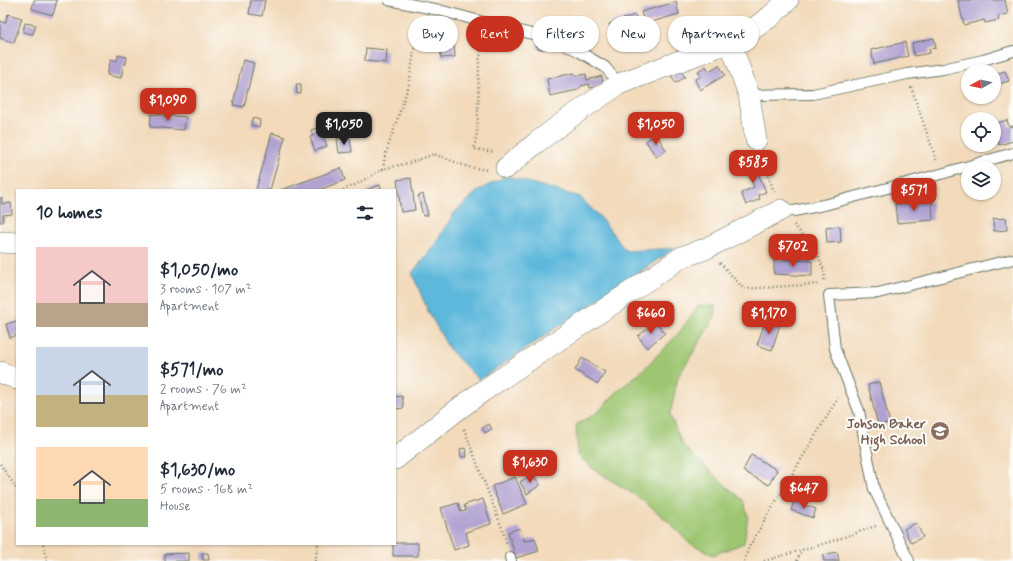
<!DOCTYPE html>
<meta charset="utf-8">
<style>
:root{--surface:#fff;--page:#f2f2f3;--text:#1f2937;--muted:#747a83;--accent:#c8321e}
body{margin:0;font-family:Mynerve,sans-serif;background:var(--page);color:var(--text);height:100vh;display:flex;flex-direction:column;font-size:15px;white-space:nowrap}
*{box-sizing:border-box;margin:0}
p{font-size:13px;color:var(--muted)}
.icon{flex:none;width:22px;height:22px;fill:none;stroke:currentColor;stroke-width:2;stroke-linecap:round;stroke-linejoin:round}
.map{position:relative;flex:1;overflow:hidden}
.sheet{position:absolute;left:16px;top:189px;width:380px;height:356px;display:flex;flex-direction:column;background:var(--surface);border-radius:0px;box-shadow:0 1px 3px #0004}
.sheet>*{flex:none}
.top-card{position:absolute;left:408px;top:16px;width:380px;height:36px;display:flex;gap:8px}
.needle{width:26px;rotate:262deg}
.fabs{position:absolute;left:961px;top:64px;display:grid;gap:8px}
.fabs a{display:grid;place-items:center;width:40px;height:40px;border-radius:50%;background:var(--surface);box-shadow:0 1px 3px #0004;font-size:20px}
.price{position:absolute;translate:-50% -34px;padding:0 9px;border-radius:8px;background:var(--accent);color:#fff;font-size:13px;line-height:26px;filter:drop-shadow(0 1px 2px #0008)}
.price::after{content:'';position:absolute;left:50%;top:24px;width:12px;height:9px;margin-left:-6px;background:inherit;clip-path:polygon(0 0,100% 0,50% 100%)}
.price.active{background:#222;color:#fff}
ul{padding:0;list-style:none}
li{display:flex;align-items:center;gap:12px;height:100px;padding:0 20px}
li span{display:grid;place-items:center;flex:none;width:112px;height:80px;border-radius:0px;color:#555}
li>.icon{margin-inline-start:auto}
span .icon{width:48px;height:48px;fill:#fffc;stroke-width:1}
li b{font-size:17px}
h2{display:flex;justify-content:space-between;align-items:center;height:48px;padding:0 20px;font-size:17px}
.chip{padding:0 14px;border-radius:18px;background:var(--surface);box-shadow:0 1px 3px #0004;font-size:14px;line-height:36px}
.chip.active{background:var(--accent);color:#fff}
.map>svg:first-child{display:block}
.green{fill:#9ec672;stroke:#5e8253}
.water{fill:#5db8db;stroke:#3e7a88}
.building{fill:#b1a2d2}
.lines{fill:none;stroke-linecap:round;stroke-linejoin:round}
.service-casing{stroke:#697463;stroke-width:12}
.minor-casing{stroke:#697463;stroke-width:22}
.path{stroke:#697463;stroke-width:2.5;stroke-dasharray:1 3;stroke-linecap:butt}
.service{stroke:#fff;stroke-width:10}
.minor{stroke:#fff;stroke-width:21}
.labels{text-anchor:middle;stroke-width:4;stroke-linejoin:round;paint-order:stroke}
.education-label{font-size:14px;font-weight:bold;fill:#785e54;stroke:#fdfcf7;text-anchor:end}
</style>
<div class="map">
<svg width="1013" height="561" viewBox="0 0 1013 561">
<rect width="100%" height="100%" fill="#fdfcf7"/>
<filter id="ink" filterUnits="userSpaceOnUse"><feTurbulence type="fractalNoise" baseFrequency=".025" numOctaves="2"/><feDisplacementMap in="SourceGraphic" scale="8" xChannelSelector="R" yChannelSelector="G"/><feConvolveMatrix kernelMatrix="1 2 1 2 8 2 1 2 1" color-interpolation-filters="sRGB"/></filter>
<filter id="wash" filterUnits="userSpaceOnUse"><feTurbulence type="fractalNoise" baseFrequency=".012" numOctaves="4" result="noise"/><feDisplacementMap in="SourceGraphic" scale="16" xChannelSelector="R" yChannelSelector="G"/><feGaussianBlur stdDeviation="0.9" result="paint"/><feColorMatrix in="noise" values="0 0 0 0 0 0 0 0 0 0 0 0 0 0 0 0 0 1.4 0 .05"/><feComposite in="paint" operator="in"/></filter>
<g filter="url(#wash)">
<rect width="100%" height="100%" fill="#f2dabb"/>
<polygon class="green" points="715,305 715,317 678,377 670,415 683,446 725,485 743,500 748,516 744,543 713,555 688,542 669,522 641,499 592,468 578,455 576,425 598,412 617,392 644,369 679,333 698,306"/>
<polygon class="water" points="506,176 580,197 599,216 626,251 675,248 479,380 449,349 428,311 412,273 433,247 454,213 479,190"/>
<g id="blocks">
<g class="building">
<polygon points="34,0 57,0 53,15 32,9"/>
<polygon points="251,0 265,0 262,16 249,14"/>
<polygon points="958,0 1005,0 1008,14 998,16 999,20 985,23 984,20 964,25"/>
<polygon points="676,2 679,14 645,24 641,12"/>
<polygon points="8,14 22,18 14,43 0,38 0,21 5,23"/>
<polygon points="635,15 640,31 614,39 609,24"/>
<polygon points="25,23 36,25 33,34 23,32"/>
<polygon points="703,33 706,43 690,48 687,39"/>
<polygon points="934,38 936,48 929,49 930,53 914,56 912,43"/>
<polygon points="537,41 546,42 546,49 537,49"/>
<polygon points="905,42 908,56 874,64 871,50"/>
<polygon points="440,44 454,44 455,57 441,58"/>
<polygon points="366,48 387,50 386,63 365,61"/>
<polygon points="118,55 127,57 126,64 124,64 121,78 107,75 111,59 117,61"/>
<polygon points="243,60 254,63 244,107 233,105"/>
<polygon points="719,65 725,75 700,90 695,80 701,76 698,71 706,66 709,71"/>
<polygon points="679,68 685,77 676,83 670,74"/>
<polygon points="1005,71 1009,81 999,84 995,74"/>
<polygon points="574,73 577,76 586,74 587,80 602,76 603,85 590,88 589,84 581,86 578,90 550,96 547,79"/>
<polygon points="296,84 301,84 301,93 297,94"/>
<polygon points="151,114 186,117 184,130 150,127"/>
<polygon points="253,118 260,120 259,127 251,125"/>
<polygon points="1007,120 1009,127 1013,126 1013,141 999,145 994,124"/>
<polygon points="320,127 327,146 315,151 310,137 313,136 311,130"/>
<polygon points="272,133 285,137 270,190 256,190"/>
<polygon points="656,134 666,150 656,157 646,141"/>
<polygon points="350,138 352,152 339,153 337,139"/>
<polygon points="752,159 766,192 758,195 760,199 746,205 741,193 754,187 744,163"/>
<polygon points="341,168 345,180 319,190 281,190"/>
<polygon points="411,178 415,210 401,212 397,180"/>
<polygon points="380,185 381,190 365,190"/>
<polygon points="423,194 428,215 423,216 418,196"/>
<polygon points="0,198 2,198 2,204 11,203 12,214 3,215 3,222 0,222"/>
<polygon points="932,202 933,220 897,223 895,204"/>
<polygon points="1006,218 1007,230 994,231 993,219"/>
<polygon points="840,226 841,242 827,243 826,228"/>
<polygon points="774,259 812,261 812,276 774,274"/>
<polygon points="766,319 780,324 772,350 757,345"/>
<polygon points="17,321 17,335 10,338 6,324"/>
<polygon points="656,322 665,333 647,348 638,336"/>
<polygon points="582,358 605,372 598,384 575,370"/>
<polygon points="879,382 890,423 878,425 868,385"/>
<polygon points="402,396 404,408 395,409 395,397"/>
<polygon points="489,424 492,429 485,433 482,428"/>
<polygon points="466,448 467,457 461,457 460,449"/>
<polygon points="528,452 532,460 526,463 522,456"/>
<polygon points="751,455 777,470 769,485 743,471"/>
<polygon points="533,474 540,485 527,494 520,482"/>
<polygon points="515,477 527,504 503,514 492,486"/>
<polygon points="483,499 491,524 466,532 469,545 454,550 441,508 458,503 461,512 466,511 464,505"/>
<polygon points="794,501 816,509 813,518 791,510"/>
<polygon points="916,523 923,537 911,543 904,529"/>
<polygon points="520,528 524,541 535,538 539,551 516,558 508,532"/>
<polygon points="395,543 418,543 418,556 393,556 393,544 395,544"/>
<polygon points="837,552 839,561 824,561 823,555"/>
<polygon points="189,553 189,561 165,561 165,554"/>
<polygon points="202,553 208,553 209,560 203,560"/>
</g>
</g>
</g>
<g filter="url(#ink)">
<use href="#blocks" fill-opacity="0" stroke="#697463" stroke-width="1"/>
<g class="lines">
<defs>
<g id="service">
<polyline points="389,0 439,10 487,23 556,40 580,52 605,67 619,84"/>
<polyline points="749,95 813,94 907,74 943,69 983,60 1013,51"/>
<polyline points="781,210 794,211 828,204 876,191 941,174 1013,153"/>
<polyline points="510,557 511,561"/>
<polyline points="909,561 874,489 859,411 835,349 829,295 878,293 1013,259"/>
</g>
<g id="minor">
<polyline points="730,42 749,95 756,140"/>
<polyline points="506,168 536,143 572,116 619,84 730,42 749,32 771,16 788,0"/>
<polyline points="0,242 17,243"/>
<polyline points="0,372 17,379"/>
<polyline points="395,459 457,410 483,391 682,257 705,249 781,210"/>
</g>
</defs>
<use href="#service" class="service-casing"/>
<use href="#minor" class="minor-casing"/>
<g class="path">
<polyline points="484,35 479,62 478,112 477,133 474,149 494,152"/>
<polyline points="911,87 937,162"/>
<polyline points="762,157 774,192"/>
<polyline points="383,169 385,156 409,84 419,20"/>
<polyline points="343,190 355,185 383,169 412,162 434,154 468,167 488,170"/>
<polyline points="794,225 817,252 825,274 824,282"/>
<polyline points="720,263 744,289 820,284"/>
<polyline points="464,429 503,531 507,545"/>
<polyline points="0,464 17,489"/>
<polyline points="43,544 47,561"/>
<polyline points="315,561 318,544"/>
<polyline points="744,561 749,547 766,518 838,398"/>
<polyline points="764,561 836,540 876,526"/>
<polyline points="797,561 801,551"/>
</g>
<use href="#service" class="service"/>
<use href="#minor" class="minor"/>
</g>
</g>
<defs>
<symbol id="school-disc" viewBox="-11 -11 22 22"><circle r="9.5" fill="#8d6e63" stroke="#fdfcf7"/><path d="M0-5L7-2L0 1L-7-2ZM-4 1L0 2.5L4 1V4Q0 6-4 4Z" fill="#fff"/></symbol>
</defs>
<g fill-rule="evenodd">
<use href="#school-disc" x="929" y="420" width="22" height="22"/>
</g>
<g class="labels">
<g class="education-label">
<text x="926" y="428">Johson Baker<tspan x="926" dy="16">High School</tspan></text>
</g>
</g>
</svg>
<div class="fabs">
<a><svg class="needle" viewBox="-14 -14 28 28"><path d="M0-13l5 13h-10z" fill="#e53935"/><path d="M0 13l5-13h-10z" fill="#747a83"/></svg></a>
<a><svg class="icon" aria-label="locate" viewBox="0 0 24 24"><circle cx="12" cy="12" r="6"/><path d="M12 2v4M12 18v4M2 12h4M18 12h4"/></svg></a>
<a><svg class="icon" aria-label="layers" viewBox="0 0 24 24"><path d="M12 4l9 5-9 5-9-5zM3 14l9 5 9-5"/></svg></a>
</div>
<b class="price" style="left:168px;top:122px">$1,090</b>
<b class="price active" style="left:344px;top:146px">$1,050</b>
<b class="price" style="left:656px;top:146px">$1,050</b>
<b class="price" style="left:753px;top:184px">$585</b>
<b class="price" style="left:914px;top:212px">$571</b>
<b class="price" style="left:793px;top:268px">$702</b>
<b class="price" style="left:651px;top:335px">$660</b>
<b class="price" style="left:769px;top:335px">$1,170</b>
<b class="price" style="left:530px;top:484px">$1,630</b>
<b class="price" style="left:804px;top:510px">$647</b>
<div class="top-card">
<a class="chip">Buy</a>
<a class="chip active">Rent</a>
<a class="chip">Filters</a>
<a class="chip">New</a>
<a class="chip">Apartment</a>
</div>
<section class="sheet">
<h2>10 homes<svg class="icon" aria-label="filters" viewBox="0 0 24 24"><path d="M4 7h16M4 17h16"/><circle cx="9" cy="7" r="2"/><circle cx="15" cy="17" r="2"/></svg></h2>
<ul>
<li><span style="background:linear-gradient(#f6c9c9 70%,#b9a48a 0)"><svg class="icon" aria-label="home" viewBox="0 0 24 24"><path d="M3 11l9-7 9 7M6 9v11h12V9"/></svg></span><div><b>$1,050/mo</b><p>3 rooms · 107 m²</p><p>Apartment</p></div></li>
<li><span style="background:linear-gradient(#c9d6e8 60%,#c2b280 0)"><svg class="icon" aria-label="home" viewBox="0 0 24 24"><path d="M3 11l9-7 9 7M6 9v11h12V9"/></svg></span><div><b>$571/mo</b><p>2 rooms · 76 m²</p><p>Apartment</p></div></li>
<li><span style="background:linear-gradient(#ffd9b3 65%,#8fb573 0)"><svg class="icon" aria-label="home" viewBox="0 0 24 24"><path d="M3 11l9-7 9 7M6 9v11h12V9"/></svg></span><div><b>$1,630/mo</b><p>5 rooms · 168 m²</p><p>House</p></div></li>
</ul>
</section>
</div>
